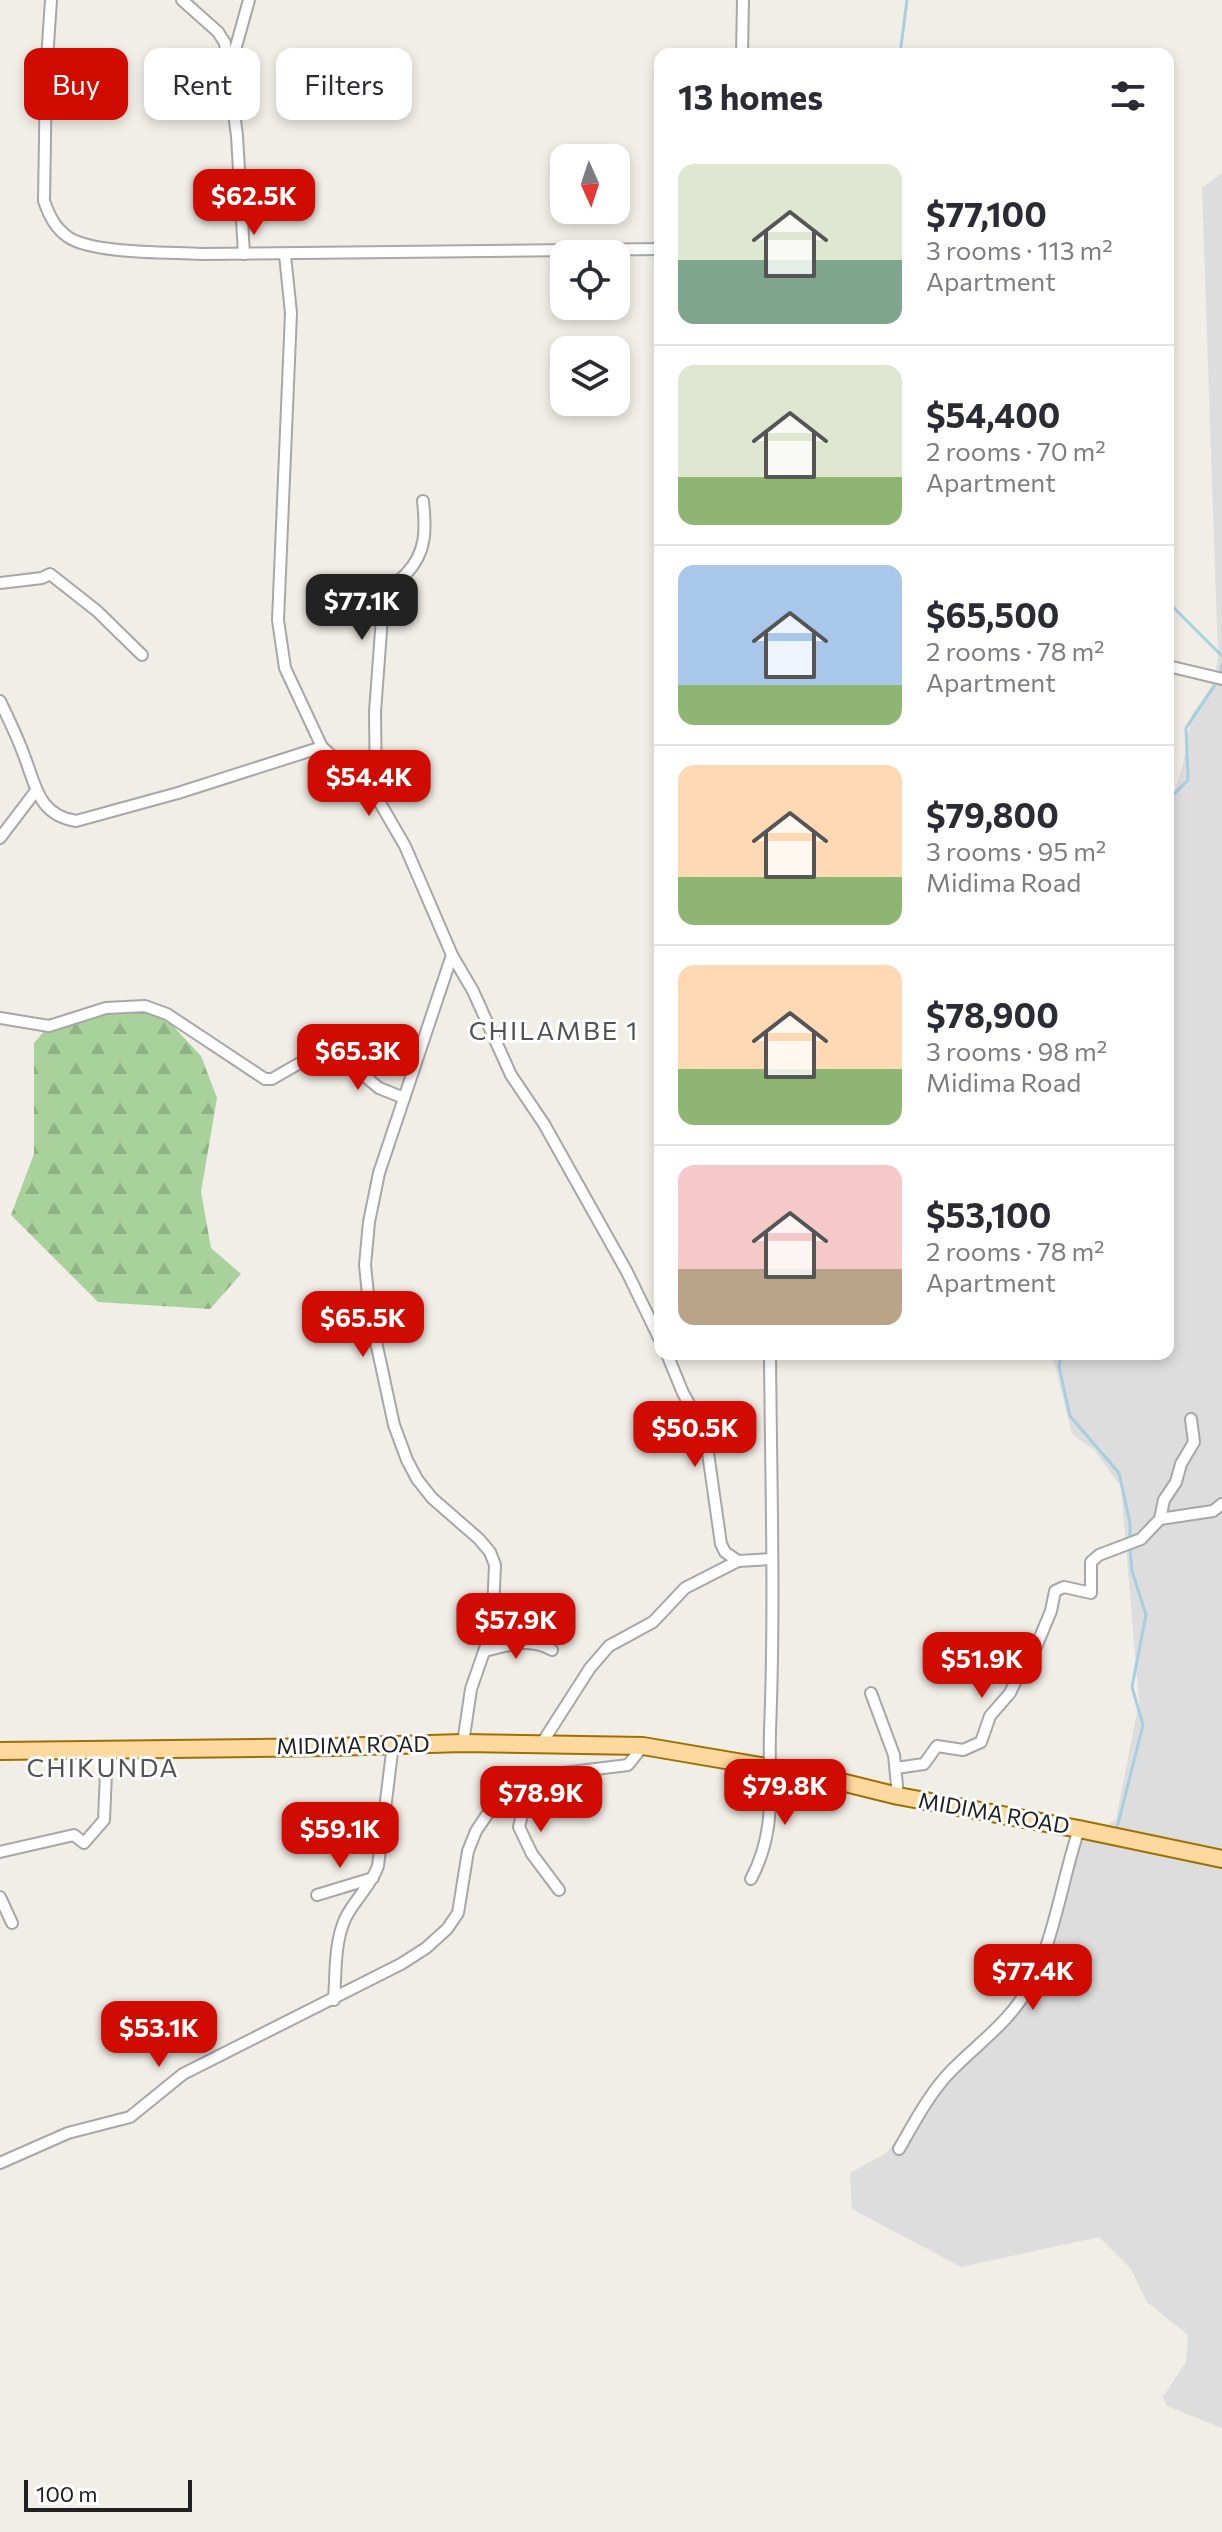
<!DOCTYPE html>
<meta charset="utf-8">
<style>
:root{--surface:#fff;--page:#f7f7f7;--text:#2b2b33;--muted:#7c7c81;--line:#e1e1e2;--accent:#d00b00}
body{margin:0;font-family:Commissioner,sans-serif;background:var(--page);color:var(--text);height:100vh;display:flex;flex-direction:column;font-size:30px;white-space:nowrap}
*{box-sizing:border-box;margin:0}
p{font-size:26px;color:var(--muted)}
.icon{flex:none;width:44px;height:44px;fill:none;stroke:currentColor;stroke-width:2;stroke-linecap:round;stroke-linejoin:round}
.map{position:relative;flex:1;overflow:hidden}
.sheet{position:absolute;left:654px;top:48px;width:520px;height:1312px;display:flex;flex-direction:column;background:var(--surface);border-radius:16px;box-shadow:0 4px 12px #0003}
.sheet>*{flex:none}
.guide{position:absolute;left:24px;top:48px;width:510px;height:72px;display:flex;gap:16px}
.needle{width:52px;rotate:177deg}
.controls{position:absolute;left:550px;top:144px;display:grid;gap:16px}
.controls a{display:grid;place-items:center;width:80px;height:80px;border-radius:16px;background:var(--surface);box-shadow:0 4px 12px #0003;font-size:40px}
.scale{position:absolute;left:24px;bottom:20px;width:168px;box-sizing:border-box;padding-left:8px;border:4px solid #202020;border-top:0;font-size:22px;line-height:28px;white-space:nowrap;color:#202020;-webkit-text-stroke:6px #fff;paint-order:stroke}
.price{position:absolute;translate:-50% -68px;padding:0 18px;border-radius:16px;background:var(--accent);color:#fff;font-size:26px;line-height:52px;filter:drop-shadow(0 2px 4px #0008)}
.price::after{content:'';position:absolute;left:50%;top:48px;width:24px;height:18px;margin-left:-12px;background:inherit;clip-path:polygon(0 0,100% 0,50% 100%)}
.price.current{background:#222;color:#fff}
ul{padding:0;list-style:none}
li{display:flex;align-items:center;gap:24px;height:200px;padding:0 24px}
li+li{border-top:2px solid var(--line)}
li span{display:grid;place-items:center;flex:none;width:224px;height:160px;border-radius:16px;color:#555}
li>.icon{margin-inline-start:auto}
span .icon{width:96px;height:96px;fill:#fffc;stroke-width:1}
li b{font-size:34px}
h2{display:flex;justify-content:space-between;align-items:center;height:96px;padding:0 24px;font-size:34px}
.pill{padding:0 28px;border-radius:16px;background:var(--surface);box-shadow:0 4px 12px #0003;font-size:28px;line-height:72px}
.pill.current{background:var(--accent);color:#fff}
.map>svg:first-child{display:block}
.residential{fill:#dedddd}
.forest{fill:url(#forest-firs)}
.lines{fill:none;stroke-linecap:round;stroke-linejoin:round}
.stream{stroke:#a6cfdf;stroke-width:3}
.street-casing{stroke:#a7a7a7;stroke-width:14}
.primary-casing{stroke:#9c7100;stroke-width:20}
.street{stroke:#fff;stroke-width:10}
.primary{stroke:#fed99f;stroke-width:16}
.labels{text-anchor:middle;stroke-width:6;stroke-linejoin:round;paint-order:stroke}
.street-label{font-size:22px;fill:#202020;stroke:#fff}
.quarter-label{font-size:26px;letter-spacing:2px;fill:#535353;stroke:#fff}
</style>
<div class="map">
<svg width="1222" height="2532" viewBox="0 0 1222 2532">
<defs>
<pattern id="forest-firs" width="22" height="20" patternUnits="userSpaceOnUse" patternTransform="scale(2)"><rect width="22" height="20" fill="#a8d19b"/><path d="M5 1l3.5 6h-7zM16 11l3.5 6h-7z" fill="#90b385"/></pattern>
</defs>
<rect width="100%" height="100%" fill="#f1eee7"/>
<polygon class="residential" points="1222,173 1222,2428 1167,2406 1163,2397 1186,2362 1188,2335 1147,2302 1131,2269 1099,2237 961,2267 852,2209 850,2173 886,2153 941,2085 1041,1971 1039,1954 1071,1850 1116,1819 1139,1702 1121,1487 1094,1450 1072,1434 1053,1358 1054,1354 1168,1354 1168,794 1175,791 1183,764 1192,714 1213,684 1218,658 1202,188"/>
<polygon class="forest" points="108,1009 157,1009 201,1056 217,1098 201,1192 211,1248 241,1274 210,1309 98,1302 11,1215 34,1154 34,1043 46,1029"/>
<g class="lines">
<g class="stream">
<polyline points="900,54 907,0"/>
<polyline points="1168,559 1171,562 1168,569"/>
<polyline points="1168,602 1222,656"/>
<polyline points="1220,675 1222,664"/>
<polyline points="1168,800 1188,780 1186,728 1217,682"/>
<polyline points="1061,1354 1059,1366 1070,1416 1119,1473 1130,1523 1130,1540"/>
<polyline points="1117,1828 1143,1725 1132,1687 1146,1615 1132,1571 1130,1548"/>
</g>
<defs>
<g id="street">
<path d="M51,0l-5,74 -2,127c5,14 11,27 24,36 25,17 102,15 133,17l459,-5"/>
<polyline points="182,0 218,32 225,43 237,136 244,254"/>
<polyline points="742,54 743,0"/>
<polyline points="228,59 235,50 249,0"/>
<polyline points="285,255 291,313 278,620 285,668 322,747 376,796 405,846 452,955 473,991 511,1075 544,1124 627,1272 660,1340"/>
<polyline points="0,583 42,578 50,574 97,611 142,655"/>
<polyline points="1168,666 1222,679"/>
<path d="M0,701c9,19 18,37 25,57 11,29 14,57 51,63l102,-28 144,-46"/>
<path d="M376,796l-1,-84 8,-108c5,-15 12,-19 23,-30 21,-22 20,-45 17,-73"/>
<polyline points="0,838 35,792"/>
<polyline points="452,955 379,1173 369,1222 365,1265 370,1314 394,1425 407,1460 417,1479 432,1498 479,1539 490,1552 495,1565 493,1611 487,1643 471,1689 463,1743"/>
<polyline points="0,1018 49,1026 106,1008 145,1006 167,1014 265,1079 272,1079 326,1048 331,1048 379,1088 404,1098"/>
<polyline points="667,1354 683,1393 705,1432 721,1544 725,1552 738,1561"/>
<polyline points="1160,1519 1213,1511 1222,1504"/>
<path d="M485,1651c24,-6 44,-14 67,-1"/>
<polyline points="871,1693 894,1755 898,1796"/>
<polyline points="542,1743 590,1668 609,1646 653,1622 685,1588 738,1561 772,1559"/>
<polyline points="896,1768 924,1764 937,1746 963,1750 981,1742 990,1716 1010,1693 1021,1670 1031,1659 1051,1611 1055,1591 1064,1587 1091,1593 1091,1562 1099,1555 1141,1539 1160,1519 1164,1500 1176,1482 1181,1464 1194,1442 1191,1419"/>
<polyline points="531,1777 519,1827 532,1854 559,1890"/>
<polyline points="0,1852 74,1835 84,1843 104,1820 107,1749"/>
<path d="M751,1879c27,-51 17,-94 19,-148 5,-126 1,-251 0,-377"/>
<polyline points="317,1895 373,1878"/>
<polyline points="0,1897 12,1923"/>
<path d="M334,2000c2,-27 0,-56 11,-81 9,-19 26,-33 33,-53l15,-122"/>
<path d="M899,2149c15,-26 30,-55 51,-77 26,-27 56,-47 76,-80 27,-44 36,-113 53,-163"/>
<polyline points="0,2163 68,2133 130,2117 183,2074 401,1964 426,1948 447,1929 458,1913 468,1851 476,1831 501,1794 512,1783 531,1777 628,1765 643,1746"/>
</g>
<polyline id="primary" points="0,1751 332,1747 463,1743 643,1746 813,1775 898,1796 1079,1829 1222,1859"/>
</defs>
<use href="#street" class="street-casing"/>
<use href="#primary" class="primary-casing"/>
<use href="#street" class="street"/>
<use href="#primary" class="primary"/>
</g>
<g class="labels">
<g class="street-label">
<text transform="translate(353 1745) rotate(-1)" y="8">MIDIMA ROAD</text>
<text transform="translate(994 1813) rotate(10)" y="8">MIDIMA ROAD</text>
</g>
<g class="quarter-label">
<text x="554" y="1040">CHILAMBE 1</text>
<text x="103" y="1777">CHIKUNDA</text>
</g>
</g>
</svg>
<div class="controls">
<a><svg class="needle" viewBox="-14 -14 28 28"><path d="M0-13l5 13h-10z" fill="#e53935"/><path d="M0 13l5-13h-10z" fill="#7c7c81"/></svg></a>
<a><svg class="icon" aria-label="locate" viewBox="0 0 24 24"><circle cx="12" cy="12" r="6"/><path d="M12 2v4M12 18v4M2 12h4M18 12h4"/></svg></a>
<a><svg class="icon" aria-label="layers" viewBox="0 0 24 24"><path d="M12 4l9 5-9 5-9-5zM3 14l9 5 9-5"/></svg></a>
</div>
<div class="scale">100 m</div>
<b class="price" style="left:254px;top:237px">$62.5K</b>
<b class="price current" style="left:362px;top:642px">$77.1K</b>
<b class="price" style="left:369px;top:818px">$54.4K</b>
<b class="price" style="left:358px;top:1092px">$65.3K</b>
<b class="price" style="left:363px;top:1359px">$65.5K</b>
<b class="price" style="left:695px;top:1469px">$50.5K</b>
<b class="price" style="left:516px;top:1661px">$57.9K</b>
<b class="price" style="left:982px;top:1700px">$51.9K</b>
<b class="price" style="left:785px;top:1827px">$79.8K</b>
<b class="price" style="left:541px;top:1834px">$78.9K</b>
<b class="price" style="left:340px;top:1870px">$59.1K</b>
<b class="price" style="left:1033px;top:2012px">$77.4K</b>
<b class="price" style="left:159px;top:2069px">$53.1K</b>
<div class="guide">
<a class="pill current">Buy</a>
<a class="pill">Rent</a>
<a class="pill">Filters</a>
</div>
<section class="sheet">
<h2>13 homes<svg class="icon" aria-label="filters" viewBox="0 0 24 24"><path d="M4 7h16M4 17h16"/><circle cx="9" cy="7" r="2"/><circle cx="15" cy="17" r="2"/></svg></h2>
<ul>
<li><span style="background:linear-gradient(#dfe7d0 60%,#7fa58c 0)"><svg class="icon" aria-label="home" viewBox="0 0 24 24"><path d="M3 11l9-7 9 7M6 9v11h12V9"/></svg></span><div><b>$77,100</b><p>3 rooms · 113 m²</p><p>Apartment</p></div></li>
<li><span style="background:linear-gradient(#dfe7d0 70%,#8fb573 0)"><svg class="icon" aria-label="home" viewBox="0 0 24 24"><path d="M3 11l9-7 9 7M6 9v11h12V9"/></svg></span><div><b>$54,400</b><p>2 rooms · 70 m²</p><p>Apartment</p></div></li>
<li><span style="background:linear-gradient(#a9c7e8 75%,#8fb573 0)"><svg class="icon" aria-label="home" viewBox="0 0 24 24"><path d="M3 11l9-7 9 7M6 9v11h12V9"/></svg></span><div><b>$65,500</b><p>2 rooms · 78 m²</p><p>Apartment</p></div></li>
<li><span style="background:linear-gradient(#ffd9b3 70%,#8fb573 0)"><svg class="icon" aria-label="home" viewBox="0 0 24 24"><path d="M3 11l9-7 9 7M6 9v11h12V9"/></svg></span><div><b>$79,800</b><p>3 rooms · 95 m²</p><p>Midima Road</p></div></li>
<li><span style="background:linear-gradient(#ffd9b3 65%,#8fb573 0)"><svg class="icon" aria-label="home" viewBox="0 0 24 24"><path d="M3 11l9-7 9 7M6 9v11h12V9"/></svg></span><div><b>$78,900</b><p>3 rooms · 98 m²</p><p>Midima Road</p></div></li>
<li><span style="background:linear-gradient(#f6c9c9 65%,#b9a48a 0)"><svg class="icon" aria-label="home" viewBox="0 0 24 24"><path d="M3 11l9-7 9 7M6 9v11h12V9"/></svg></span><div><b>$53,100</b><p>2 rooms · 78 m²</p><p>Apartment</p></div></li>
</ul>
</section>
</div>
